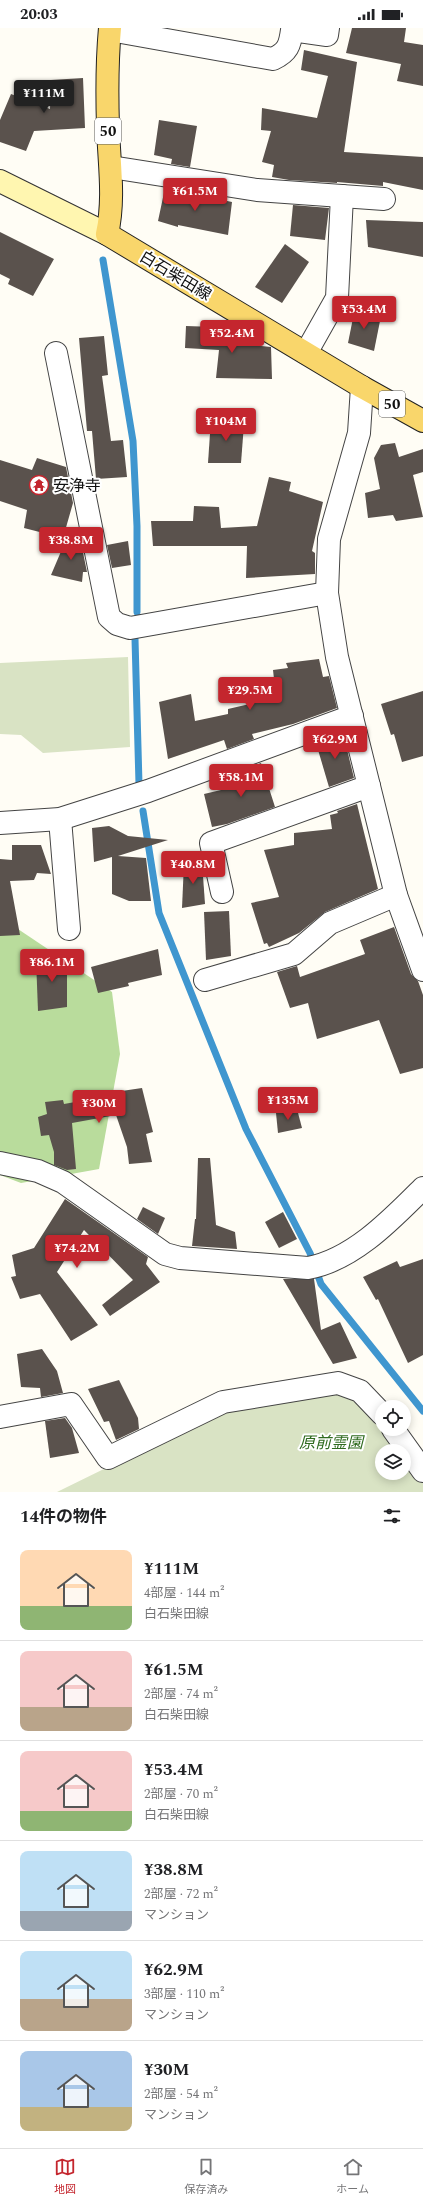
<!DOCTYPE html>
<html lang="ja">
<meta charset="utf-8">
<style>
:root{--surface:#fff;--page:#f6f6f6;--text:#202124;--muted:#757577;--line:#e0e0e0;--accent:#c4262e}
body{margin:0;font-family:Spectral,"Noto Sans JP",serif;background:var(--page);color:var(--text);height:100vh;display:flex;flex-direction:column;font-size:15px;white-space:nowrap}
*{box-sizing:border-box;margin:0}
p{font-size:13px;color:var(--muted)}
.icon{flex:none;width:22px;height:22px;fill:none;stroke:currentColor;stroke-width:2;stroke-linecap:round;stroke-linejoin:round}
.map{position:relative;height:1464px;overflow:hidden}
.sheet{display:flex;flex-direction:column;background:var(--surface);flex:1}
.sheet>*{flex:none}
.fabs{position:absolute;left:375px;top:1372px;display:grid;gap:8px}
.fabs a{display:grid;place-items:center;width:36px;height:36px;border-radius:50%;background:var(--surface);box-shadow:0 2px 10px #0003;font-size:20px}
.price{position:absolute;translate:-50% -34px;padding:0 9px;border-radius:4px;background:var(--accent);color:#fff;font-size:13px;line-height:26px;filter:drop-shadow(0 1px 2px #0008)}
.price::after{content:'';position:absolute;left:50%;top:24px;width:12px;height:9px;margin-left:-6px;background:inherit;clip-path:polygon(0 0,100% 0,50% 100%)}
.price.selected{background:#222;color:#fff}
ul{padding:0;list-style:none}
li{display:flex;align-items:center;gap:12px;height:100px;padding:0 20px}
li+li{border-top:1px solid var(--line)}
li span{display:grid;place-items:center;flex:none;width:112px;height:80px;border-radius:8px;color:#555}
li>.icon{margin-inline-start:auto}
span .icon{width:48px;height:48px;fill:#fffc;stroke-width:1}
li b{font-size:17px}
h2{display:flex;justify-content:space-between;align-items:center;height:48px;padding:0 20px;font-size:17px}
.status{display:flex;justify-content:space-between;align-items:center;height:28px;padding:0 20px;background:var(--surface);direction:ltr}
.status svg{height:11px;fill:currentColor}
.tab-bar{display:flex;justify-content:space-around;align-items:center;height:56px;border-top:1px solid var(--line);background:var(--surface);font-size:11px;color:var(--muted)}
.tab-bar a{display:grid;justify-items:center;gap:2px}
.tab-bar .selected{color:var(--accent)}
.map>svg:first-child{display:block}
.forest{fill:#b9dc9c}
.cemetery{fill:#d9e3c4}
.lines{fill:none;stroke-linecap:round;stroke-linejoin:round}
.stream{stroke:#3f96cf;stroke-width:7}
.building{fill:#5a524d}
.minor-casing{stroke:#444;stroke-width:24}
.tertiary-casing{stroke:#444;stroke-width:24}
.secondary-casing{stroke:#333;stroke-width:24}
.primary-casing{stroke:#222;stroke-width:24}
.minor{stroke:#fff;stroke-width:22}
.tertiary{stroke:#fff;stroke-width:22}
.secondary{stroke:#fff6b0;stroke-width:22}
.primary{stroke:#f9d66b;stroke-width:22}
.labels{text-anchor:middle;stroke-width:4;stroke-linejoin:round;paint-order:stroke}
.shield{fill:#fff;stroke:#585858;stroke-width:1}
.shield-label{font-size:15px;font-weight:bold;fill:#111}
.street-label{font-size:16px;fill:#111;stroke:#fff}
.poi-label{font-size:16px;fill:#111;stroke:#fff;text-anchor:start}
.park-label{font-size:16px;font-style:italic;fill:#2f6b1f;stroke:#fff}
</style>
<div class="status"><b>20:03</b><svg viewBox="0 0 49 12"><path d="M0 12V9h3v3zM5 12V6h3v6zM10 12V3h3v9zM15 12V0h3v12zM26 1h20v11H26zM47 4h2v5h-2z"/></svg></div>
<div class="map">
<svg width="423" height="1464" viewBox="0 0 423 1464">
<rect width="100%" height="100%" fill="#fffdf5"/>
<polygon class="forest" points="0,889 112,964 120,1026 99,1141 21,1155 0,1147"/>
<g class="cemetery">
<polygon points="128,629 130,719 43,725 21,707 0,706 0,635"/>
<polygon points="335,1363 357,1368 400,1423 382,1423 382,1445 404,1445 404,1428 423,1453 423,1464 57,1464 224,1382"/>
</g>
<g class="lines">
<g class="stream">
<polyline points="103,232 133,413 137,498 137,584"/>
<polyline points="135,611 139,756"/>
<polyline points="143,783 159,885 246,1101 310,1225 321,1256 423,1383"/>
</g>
</g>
<g class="building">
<polygon points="352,0 406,0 404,14 423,17 423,58 397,53 401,36 346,25"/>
<polygon points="304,22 357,34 344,124 423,129 423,162 383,154 383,158 337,154 337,155 289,152 272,149 274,137 262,134 271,103 261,102 262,80 317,90 328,48 301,42"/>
<polygon points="83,50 85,100 34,103 26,123 0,114 0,92 11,66 50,81 51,52"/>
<polygon points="159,92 197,98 190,139 171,136 172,131 154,127"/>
<polygon points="165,160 232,174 228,207 178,197 178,199 158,193"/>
<polygon points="293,177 329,180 325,212 290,208"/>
<polygon points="366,192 423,194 423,229 368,219"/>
<polygon points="0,204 54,231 33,268 8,256 10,251 0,246"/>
<polygon points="285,216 309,234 282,275 255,259"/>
<polygon points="355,280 381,288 374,323 348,315"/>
<polygon points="186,298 215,299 215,302 231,301 232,315 271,319 272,351 216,350 219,322 185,320"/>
<polygon points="104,308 108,347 102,348 111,413 123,412 127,449 96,451 92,403 87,403 79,310"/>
<polygon points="211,391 244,396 241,435 208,435"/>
<polygon points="395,415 399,429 423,421 423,444 413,447 423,489 396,493 393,487 368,490 365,465 380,461 374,430 381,417"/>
<polygon points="37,430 66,439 73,475 63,510 24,500 27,482 0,473 0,432 32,442"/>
<polygon points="269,449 291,454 289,463 323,474 312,523 315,525 315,546 246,550 247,518 153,518 151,493 193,493 194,478 219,479 221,500 257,498"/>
<polygon points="68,507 80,510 87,544 83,544 82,554 51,547"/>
<polygon points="128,513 131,537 112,540 107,517"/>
<polygon points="319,631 323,649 329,648 337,680 293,696 252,706 254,711 227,721 224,712 168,731 159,674 191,666 195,693 228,686 228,681 262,673 261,663 275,660 273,642 288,640 286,635"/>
<polygon points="423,663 423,728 402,734 394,706 391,707 381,676"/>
<polygon points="343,705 354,750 329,759 316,715"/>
<polygon points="261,735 275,779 227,796 212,799 204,766 238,758 234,745"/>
<polygon points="357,776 378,861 325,884 299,905 269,919 267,915 264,916 251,875 279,869 264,822 294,817 294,805 332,801 330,787 338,785 337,783"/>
<polygon points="109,798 128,808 168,812 118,828 146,830 151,873 129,873 112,866 112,829 94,834 92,800"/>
<polygon points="12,817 41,817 51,846 37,845 34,852 10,853 20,907 0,908 0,831 12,832"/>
<polygon points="195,834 202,834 205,876 182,880 184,835"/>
<polygon points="229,883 231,928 206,932 204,884"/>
<polygon points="394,899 411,946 418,953 423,967 423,1040 400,1046 379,992 317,1011 308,975 290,980 277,944 297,938 300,949 365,926 360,912"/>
<polygon points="158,921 162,947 128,955 129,958 98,965 91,939"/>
<polygon points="67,928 67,979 38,983 36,931"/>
<polygon points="142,1060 153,1104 146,1106 152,1134 129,1136 127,1119 116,1087 72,1095 76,1141 67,1142 54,1137 54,1124 49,1107 41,1108 38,1089 47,1086 45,1074 63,1072 64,1076 109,1068 108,1065"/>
<polygon points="297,1081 302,1100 278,1105 276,1085"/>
<polygon points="198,1130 210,1130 216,1197 235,1204 237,1221 192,1218 195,1191 196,1191"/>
<polygon points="65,1171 148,1229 146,1236 160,1254 110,1288 102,1277 133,1252 84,1202 57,1244 98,1297 71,1313 40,1266 20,1271 11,1249 16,1248 12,1227 34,1220"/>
<polygon points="143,1179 165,1190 158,1206 137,1191"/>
<polygon points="283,1184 297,1211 279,1220 265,1194"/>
<polygon points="423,1231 423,1327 408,1335 378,1271 376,1272 363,1249 397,1233 400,1239"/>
<polygon points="283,1251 314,1251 321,1302 340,1294 357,1330 333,1336"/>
<polygon points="42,1321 57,1343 63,1365 41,1369 40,1360 21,1359 17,1326"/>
<polygon points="119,1352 138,1390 139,1401 116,1412 109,1393 104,1394 88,1361"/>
<polygon points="65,1390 72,1400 79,1425 50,1430 45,1393"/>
</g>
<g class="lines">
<defs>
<g id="minor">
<path d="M110,2l163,29c15,-7 17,-14 19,-29l35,5 1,-7"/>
<polyline points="111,139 257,162 384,171"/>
<polyline points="56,325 109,589 117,596 130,600 327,565"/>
<polyline points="306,325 337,270 342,168"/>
<polyline points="60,791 69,901"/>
<polyline points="0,795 60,791 148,763 352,688"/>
<polyline points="222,864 211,815 369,758"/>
<polyline points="205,952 294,926 330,895 396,867"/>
<path d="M0,1135l38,8 25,11 102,72 15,4 128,10c45,-8 84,-49 115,-80"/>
<polyline points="0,1389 71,1376 108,1430 223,1374 338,1355 360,1363 382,1386"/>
<polyline points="393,1401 423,1443"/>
</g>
<polyline id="tertiary" points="362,359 359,405 329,511 327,565 337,629 396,867 423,942"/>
<polyline id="secondary" points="0,153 107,206"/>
<path id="primary" d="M110,0c-3,32 -3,67 -2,99 1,36 7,71 -1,107l255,153 61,34"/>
</defs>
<use href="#minor" class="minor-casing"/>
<use href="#tertiary" class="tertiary-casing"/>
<use href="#secondary" class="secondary-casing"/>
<use href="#primary" class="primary-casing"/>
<use href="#minor" class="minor"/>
<use href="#tertiary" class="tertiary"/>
<use href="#secondary" class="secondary"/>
<use href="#primary" class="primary"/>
</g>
<defs>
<symbol id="temple-ring" viewBox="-11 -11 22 22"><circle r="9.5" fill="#fff" stroke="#c4262e" stroke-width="1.5"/><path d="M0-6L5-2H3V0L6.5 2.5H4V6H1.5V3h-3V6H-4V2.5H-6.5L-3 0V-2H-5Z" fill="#c4262e"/></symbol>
</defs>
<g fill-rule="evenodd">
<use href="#temple-ring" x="28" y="446" width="22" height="22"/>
</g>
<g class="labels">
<g class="shield">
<rect x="95" y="90" width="26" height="26" rx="3"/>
<rect x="379" y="363" width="26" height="26" rx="3"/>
</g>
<g class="shield-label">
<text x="108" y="108">50</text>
<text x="392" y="381">50</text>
</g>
<g class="street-label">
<text transform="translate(176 247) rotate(31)" y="6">白石柴田線</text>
</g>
<g class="poi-label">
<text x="53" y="463">安浄寺</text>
</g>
<g class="park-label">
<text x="331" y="1420">原前霊園</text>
</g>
</g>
</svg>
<div class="fabs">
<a><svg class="icon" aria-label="locate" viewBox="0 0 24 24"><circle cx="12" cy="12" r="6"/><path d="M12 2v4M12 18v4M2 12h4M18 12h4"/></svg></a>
<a><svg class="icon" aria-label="layers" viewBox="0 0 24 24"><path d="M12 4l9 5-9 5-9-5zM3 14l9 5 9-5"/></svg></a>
</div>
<b class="price selected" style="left:44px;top:86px">¥111M</b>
<b class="price" style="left:195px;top:184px">¥61.5M</b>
<b class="price" style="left:364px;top:302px">¥53.4M</b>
<b class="price" style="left:232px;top:326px">¥52.4M</b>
<b class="price" style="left:226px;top:414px">¥104M</b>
<b class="price" style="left:71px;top:533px">¥38.8M</b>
<b class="price" style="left:250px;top:683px">¥29.5M</b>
<b class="price" style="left:335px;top:732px">¥62.9M</b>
<b class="price" style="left:241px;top:770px">¥58.1M</b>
<b class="price" style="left:193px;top:857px">¥40.8M</b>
<b class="price" style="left:52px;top:955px">¥86.1M</b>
<b class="price" style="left:288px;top:1093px">¥135M</b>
<b class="price" style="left:99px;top:1096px">¥30M</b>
<b class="price" style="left:77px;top:1241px">¥74.2M</b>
</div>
<section class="sheet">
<h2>14件の物件<svg class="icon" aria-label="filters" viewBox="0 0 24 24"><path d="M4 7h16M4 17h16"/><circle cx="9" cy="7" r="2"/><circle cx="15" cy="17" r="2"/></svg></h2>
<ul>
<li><span style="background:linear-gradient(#ffd9b3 70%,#8fb573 0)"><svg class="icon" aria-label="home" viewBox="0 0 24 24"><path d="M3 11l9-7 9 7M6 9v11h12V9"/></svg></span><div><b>¥111M</b><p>4部屋 · 144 m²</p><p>白石柴田線</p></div></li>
<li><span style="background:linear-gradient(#f6c9c9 70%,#b9a48a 0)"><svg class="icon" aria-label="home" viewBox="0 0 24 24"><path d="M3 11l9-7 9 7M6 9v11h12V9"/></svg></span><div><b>¥61.5M</b><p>2部屋 · 74 m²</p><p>白石柴田線</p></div></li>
<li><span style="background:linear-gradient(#f6c9c9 75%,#8fb573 0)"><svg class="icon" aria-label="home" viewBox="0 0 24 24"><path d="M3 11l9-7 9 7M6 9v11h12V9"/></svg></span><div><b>¥53.4M</b><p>2部屋 · 70 m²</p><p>白石柴田線</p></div></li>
<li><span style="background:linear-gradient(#bfe0f5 75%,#9aa5b1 0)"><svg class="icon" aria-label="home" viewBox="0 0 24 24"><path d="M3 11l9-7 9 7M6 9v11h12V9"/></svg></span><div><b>¥38.8M</b><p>2部屋 · 72 m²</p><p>マンション</p></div></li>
<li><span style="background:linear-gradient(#bfe0f5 60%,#b9a48a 0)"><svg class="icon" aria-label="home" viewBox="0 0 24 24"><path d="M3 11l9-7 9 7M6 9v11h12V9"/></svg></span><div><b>¥62.9M</b><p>3部屋 · 110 m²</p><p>マンション</p></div></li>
<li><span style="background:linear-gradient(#a9c7e8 70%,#c2b280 0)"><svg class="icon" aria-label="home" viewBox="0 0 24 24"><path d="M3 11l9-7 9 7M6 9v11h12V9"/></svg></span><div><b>¥30M</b><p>2部屋 · 54 m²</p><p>マンション</p></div></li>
</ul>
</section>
<nav class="tab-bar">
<a class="selected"><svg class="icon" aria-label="map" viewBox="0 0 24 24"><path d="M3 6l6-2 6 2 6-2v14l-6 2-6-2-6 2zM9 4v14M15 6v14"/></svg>地図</a>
<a><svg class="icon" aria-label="saved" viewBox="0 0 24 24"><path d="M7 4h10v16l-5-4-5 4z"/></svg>保存済み</a>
<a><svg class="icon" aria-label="home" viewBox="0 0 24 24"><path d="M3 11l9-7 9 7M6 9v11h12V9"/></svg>ホーム</a>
</nav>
